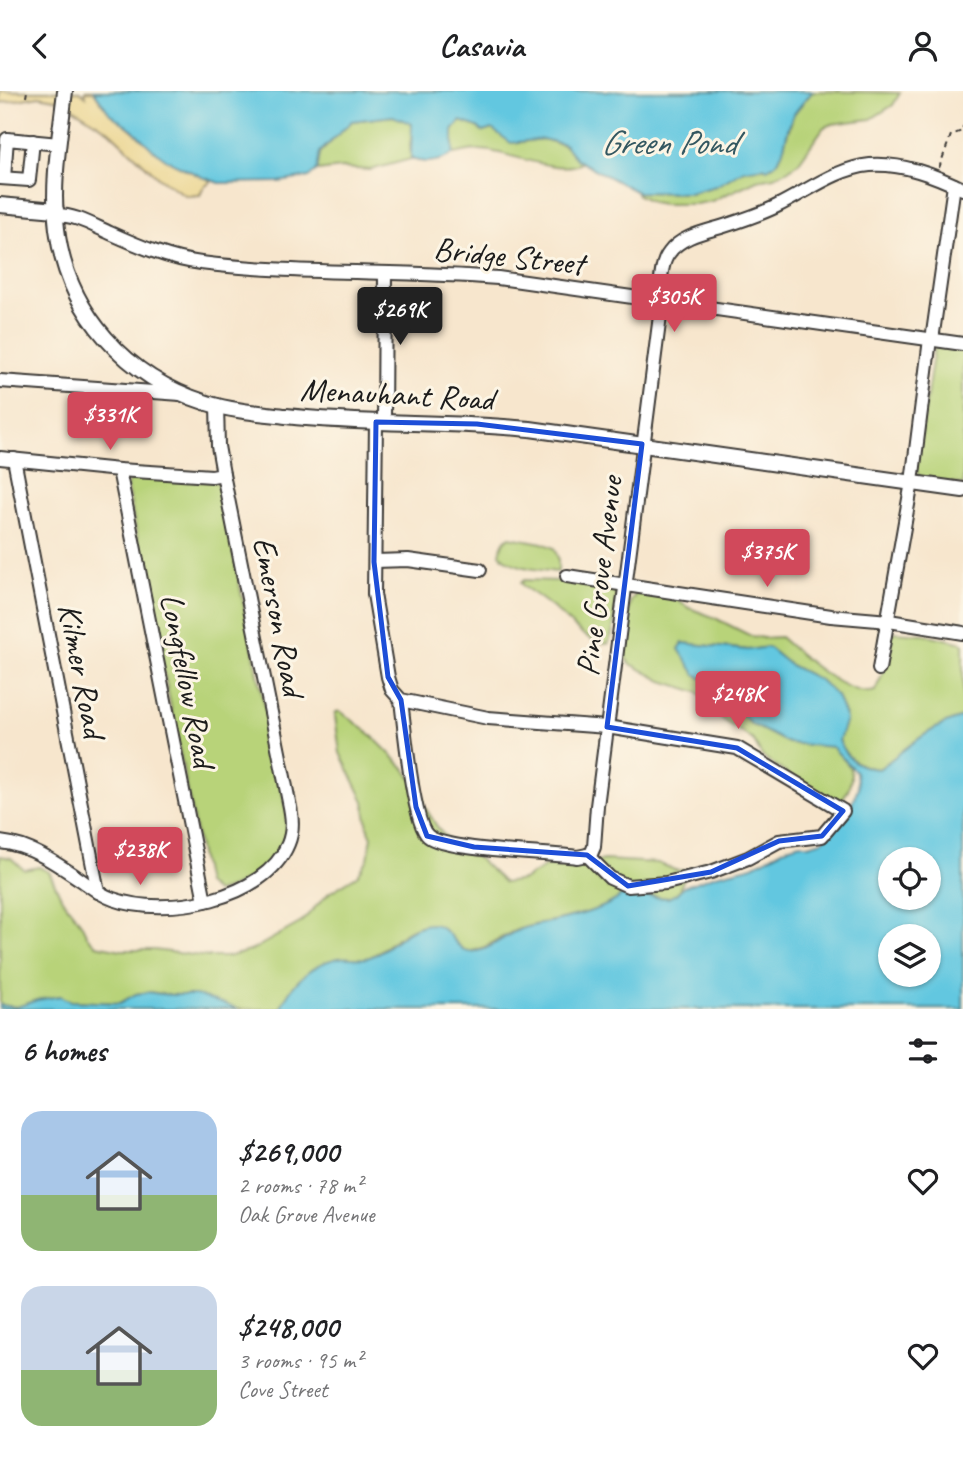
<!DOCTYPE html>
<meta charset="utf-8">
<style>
:root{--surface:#fff;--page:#f6f6f6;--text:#202124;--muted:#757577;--accent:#d1495b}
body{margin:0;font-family:Caveat,sans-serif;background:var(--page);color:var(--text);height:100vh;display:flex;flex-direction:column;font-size:26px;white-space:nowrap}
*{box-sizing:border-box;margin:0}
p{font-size:23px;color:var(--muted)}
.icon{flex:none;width:38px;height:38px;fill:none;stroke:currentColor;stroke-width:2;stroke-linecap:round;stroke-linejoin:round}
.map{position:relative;height:918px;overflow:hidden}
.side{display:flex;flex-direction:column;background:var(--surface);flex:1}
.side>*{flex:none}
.buttons{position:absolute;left:878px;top:756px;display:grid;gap:14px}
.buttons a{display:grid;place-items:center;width:63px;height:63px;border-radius:50%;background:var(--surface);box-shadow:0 2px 5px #0004;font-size:35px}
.price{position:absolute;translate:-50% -60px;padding:0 16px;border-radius:7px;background:var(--accent);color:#fff;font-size:23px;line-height:46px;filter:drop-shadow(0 2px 4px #0008)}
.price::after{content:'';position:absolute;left:50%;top:42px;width:21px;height:16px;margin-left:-10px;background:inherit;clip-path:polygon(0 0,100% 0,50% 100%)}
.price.active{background:#222;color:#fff}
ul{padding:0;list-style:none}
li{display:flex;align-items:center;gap:21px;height:175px;padding:0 21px}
li span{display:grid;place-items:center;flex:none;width:196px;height:140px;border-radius:21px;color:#555}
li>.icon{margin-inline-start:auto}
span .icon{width:84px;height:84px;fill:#fffc;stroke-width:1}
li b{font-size:30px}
h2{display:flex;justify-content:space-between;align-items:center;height:84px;padding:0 21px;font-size:30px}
header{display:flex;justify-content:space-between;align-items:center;height:91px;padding:0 21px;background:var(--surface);font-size:32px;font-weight:700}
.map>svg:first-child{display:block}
.green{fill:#b8d379;stroke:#6a784a;stroke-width:2}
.sand{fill:#eeda9e;stroke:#857b5d;stroke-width:2}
.water{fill:#62c7e0;stroke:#3f727e;stroke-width:2;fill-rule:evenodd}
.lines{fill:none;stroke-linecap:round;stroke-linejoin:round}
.minor-casing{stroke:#3d3a37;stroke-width:16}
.major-casing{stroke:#3d3a37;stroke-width:18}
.path{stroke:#3d3a37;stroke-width:2;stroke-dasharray:5 5;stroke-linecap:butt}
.minor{stroke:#fff;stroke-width:12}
.major{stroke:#fff;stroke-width:14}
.marked{fill:none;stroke:#1d4ed8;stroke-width:5;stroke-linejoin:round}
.labels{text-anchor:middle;stroke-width:6;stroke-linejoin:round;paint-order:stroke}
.street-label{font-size:33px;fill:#1c1c1c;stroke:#fcf5e5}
.water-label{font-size:35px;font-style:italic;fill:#345861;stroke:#fcf5e5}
</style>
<header><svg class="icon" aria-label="back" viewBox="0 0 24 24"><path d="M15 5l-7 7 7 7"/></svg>Casavia<svg class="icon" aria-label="person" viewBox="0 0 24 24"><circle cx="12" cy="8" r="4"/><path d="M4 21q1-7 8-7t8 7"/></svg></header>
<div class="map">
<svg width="963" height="918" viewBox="0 0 963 918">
<rect width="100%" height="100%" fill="#fcf5e5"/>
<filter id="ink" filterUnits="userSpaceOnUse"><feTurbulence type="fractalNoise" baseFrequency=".0143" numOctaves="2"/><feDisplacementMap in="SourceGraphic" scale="14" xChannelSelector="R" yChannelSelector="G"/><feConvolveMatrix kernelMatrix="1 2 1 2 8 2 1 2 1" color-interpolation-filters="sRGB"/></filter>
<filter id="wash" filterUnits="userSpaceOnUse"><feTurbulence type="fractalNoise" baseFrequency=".00686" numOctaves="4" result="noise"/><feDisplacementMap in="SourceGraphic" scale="28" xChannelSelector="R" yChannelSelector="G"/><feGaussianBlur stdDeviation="1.57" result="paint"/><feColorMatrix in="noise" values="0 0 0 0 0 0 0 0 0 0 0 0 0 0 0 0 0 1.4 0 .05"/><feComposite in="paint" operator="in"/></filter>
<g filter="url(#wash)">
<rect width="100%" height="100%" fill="#f7e6cd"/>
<g class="green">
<polygon points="813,0 900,2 893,14 871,28 832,33 824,36 799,71 787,80 774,86 757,89 712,110 696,113 663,113 652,111 638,104 637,101 689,102 716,95 744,79 771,76 780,67 794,22"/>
<polygon points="393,25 409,30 413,36 410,54 411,68 370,79 342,77 317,80 320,62 352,30"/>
<path d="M460,30l18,6 5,5 9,-3 24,14 26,-4 22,6 17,18c-24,13 -75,-13 -101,-13 -9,-1 -18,3 -27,4v-23z"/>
<polygon points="938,254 963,257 963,394 919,386 916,379 934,257"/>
<path d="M134,385l79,4 6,5 68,330c-1,8 -1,16 -2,23 -7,28 -44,48 -69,54l-10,-8 -79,-399z"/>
<path d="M510,446l32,6 12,5 4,10v14c-17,-2 -48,-4 -58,-18 1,-8 3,-14 10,-17z"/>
<path d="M524,489l36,1 53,6 3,3c-1,17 0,39 -8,54 -23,-2 -40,-23 -56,-37 -9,-7 -18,-14 -28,-20l-3,-4z"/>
<path d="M637,502l37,5 15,10 24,9 38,19 12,2 17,-1c20,18 69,62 95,54l8,-18 7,-34 4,-7 30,2 39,9v74c-33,9 -58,32 -84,52 -20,-2 -34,-10 -40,-29l7,-21 -9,-23 -17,-16 -30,-15 -22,-18 -19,3 -66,-7 -4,6 20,28 7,4 16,19 17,11 12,13 37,19 41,2 7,5 14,17 1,11 -2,10 -12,21 -75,-53 -9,-16 -43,-29 -5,-12 -8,-7 -35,-11 -33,-18 -5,-8 3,-35 4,-20z"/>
<path d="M340,620l29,22 35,35 19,25 1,13 16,25 22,21 16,6 26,25 19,-3 23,-14 14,1 45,-7 53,3 17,7 12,1c-13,30 -8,29 -42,24 -7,-1 -15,2 -23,0 -18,19 -72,25 -99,33 -20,5 -34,21 -55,24 -15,-7 -22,-25 -40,-27 -20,-1 -40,23 -56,31 -9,5 -18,1 -27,2 -31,4 -53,23 -65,51h-42l-25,-6 -15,-7 -13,1 -36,-5 -13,2 -16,9 -49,-2 -11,-5 -23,4 -20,7 -17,-2v-149l11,2 13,12 15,-3 10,5 13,27 19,24 6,13 9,9 26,5h32l55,7h17l24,-6 50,-28 29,-30 29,-18 10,-16 4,-22 -4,-9 -4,-27 -24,-48 -5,-37 1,-4z"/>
</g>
<path class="sand" d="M0,0h80l6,5 -1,-5h9c13,23 19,22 37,38 28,24 46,40 82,51l-10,8 -3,7 -13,1 -7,-4 -21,-14 -50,-47 -49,-31 -21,-4 -39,7z"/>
<g class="water">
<path d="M94,0h719c-6,7 -14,15 -19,23 -11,17 -5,45 -27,55l-3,-2 -20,3 -28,16 -27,7 -52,-1 -60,-32 -13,-16 -22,-5 -31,4 -19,-14 -9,3 -5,-5 -18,-6 -7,10v23c-13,8 -28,10 -42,5l1,-35 -19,-8 -41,5 -32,31 -3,19 -8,6 -30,5 -59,1 -18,-6 -35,-17 -16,-12 -19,-19 -22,-15z"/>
<path d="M683,552l65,7 20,-3 22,18 30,15 17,16 9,23 -7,21c6,19 20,28 40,29 26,-20 51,-43 84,-52v292h-683c11,-25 31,-45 58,-51 10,-2 22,3 32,-1 20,-7 36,-32 61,-33 14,0 22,19 33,26 21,8 40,-17 60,-22 26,-7 80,-15 98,-33l46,3 8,-4 7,-7 33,-12 37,-9 37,-20 11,-3 8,2 13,-4 28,-33 8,-20 -2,-16 -24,-25 -44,-4 -37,-19 -12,-13 -17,-11 -16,-19 -11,-7 -16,-25zM891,768h38v39h-38zM891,845h38v39h-38z"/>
<path d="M149,901c15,4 30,3 46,3 2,0 39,12 43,14h-238v-4l17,2 20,-7 23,-4 11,5 49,2 16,-9z"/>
</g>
</g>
<g filter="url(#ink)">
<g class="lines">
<defs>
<g id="minor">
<polyline points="0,87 29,89 33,50"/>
<polyline points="4,87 7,48 59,53"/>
<path d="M56,124c20,0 36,10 54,18 29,13 59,26 91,30 98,12 198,7 297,15l465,66"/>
<path d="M659,209c2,-14 1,-36 10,-47 11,-16 35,-21 52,-26 19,-6 38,-12 56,-21 29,-14 60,-38 93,-41 33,-2 64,10 93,24"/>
<polyline points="932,249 954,94"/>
<polyline points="0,290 181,303"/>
<path d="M376,331l-2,172 14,83 4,13 9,10c3,24 12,124 27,136 17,15 121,17 149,21l10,-2 23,23 18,8 38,-3 45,-11 37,-14 31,-17 43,-5 21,-25 -106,-63 -130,-21 -119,-9 -87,-18"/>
<polyline points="384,331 385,182"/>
<polyline points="0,367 119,379 212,385 223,383"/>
<polyline points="14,368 98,801"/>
<polyline points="119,379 205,810"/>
<polyline points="375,470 408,469 480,479"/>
<polyline points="567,485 831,525 889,530 963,542"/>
<polyline points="879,578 912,391 930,248"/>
<path d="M0,751c30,3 56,21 81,38 10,7 20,15 32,19 52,19 152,1 175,-55 6,-14 4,-28 1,-42l-66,-328 -5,-28 -1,-41"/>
<polyline points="587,764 591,763 594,756 597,715 662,209"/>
</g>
<g id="major">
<path d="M65,0c-5,45 -14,93 -8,138 10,84 70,149 150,174 25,8 53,10 79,13 81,9 162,5 244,13l433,61"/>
<polyline points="0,114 56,119"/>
</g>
</defs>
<use href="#minor" class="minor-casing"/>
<use href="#major" class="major-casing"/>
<g class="path">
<polyline points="26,6 27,0"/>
<polyline points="939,77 951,44 962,40 963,35"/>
</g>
<use href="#minor" class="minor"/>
<use href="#major" class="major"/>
</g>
</g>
<path class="marked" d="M376,331l101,2 165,20 -35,283 130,21 106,63 -21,25 -43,5 -68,31 -83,14 -41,-31 -113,-8 -47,-11 -11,-29 -15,-107 -13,-23 -14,-115z"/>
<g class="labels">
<g class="street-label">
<text transform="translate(509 164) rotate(6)" y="12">Bridge Street</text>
<text transform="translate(397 302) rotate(3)" y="12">Menauhant Road</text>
<text transform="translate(598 485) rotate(-83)" y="12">Pine Grove Avenue</text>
<text transform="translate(280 525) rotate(79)" y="12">Emerson Road</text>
<text transform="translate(83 579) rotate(79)" y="12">Kilmer Road</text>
<text transform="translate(189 589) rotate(79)" y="12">Longfellow Road</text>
</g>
<g class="water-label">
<text x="668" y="63">Green Pond</text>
</g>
</g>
</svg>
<div class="buttons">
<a><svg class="icon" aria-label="locate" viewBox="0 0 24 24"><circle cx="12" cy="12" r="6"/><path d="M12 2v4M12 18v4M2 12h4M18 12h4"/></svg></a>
<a><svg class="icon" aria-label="layers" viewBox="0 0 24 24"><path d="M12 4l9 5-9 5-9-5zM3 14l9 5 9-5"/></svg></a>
</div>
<b class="price" style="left:674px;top:243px">$305K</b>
<b class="price active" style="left:400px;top:256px">$269K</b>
<b class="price" style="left:110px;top:361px">$331K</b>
<b class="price" style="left:767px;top:498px">$375K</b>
<b class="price" style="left:738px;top:640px">$248K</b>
<b class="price" style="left:140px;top:796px">$238K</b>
</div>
<section class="side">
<h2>6 homes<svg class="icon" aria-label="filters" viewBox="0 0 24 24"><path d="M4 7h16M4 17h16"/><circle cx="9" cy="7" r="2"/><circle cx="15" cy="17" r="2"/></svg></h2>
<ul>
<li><span style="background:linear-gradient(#a9c7e8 60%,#8fb573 0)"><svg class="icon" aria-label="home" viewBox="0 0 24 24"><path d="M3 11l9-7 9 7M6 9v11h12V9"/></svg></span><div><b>$269,000</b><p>2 rooms · 78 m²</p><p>Oak Grove Avenue</p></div><svg class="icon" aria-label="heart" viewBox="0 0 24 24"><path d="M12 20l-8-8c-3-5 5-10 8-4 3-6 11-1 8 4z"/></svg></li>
<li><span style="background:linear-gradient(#c9d6e8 60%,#8fb573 0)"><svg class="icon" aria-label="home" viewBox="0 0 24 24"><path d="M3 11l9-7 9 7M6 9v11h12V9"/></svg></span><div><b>$248,000</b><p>3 rooms · 95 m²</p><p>Cove Street</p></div><svg class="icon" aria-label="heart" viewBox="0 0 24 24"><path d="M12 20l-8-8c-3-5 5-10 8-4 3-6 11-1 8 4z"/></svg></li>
</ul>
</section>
